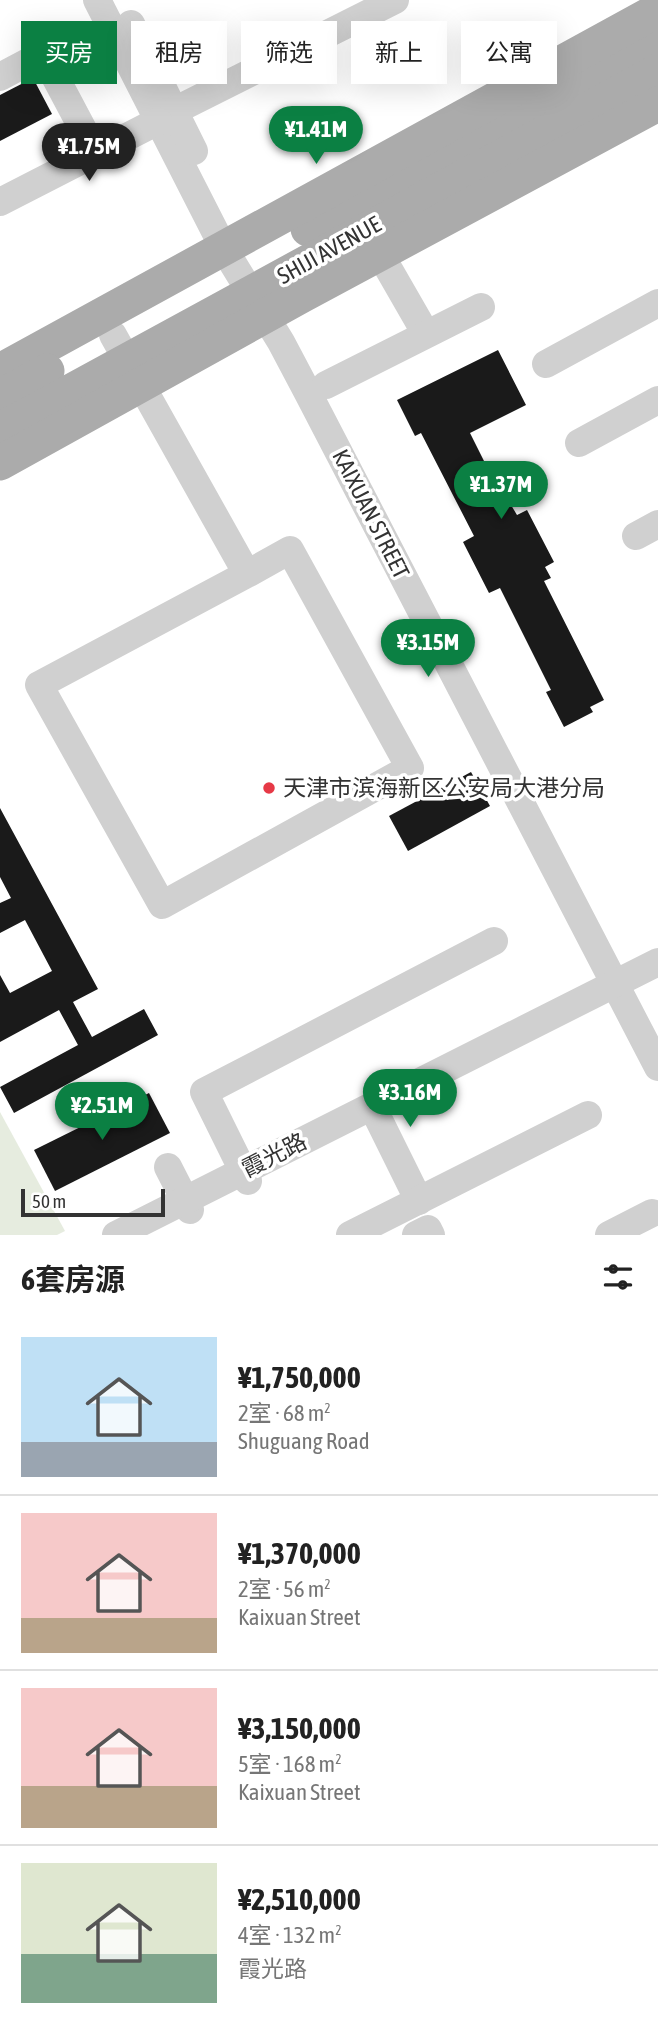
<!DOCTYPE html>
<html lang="zh">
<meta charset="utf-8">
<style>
:root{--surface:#fff;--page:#f2f2f2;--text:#222;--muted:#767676;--line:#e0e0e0;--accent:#0b8043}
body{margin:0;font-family:"Asap Condensed","Noto Sans SC",sans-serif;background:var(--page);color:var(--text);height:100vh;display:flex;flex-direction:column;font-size:26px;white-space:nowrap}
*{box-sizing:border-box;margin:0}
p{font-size:23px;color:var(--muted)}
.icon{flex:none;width:38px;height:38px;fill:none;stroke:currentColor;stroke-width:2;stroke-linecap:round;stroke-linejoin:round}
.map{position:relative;height:1235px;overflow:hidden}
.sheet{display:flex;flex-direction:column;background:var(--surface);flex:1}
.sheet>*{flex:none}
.top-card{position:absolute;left:21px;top:21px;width:616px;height:63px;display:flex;gap:14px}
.scale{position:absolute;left:21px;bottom:18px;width:144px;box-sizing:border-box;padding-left:7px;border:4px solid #333;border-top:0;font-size:19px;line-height:24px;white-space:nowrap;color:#333;-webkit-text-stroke:5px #fff;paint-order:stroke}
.price{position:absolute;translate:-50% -60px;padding:0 16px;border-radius:24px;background:var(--accent);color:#fff;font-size:23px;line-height:46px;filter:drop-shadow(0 2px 4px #0008)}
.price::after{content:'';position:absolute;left:50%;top:42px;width:21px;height:16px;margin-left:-10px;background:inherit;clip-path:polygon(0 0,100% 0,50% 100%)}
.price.active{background:#222;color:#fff}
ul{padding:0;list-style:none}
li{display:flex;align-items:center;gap:21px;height:175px;padding:0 21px}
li+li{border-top:2px solid var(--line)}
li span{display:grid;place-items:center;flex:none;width:196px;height:140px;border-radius:0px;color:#555}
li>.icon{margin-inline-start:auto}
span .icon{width:84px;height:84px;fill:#fffc;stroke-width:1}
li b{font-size:30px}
h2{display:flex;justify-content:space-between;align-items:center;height:84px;padding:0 21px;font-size:30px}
.pill{padding:0 24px;border-radius:0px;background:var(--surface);box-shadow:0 7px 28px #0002;font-size:24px;line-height:63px}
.pill.active{background:var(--accent);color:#fff}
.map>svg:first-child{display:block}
.green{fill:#e6ecdf}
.building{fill:#1a1a1a}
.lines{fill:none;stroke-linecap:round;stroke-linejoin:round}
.minor{stroke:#d0d0d0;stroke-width:28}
.major{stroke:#ababab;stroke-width:35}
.poi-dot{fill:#e63946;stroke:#fff;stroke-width:2.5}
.labels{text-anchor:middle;stroke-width:7;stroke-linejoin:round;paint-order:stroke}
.street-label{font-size:23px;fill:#333;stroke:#fff}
.poi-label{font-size:23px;fill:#333;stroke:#fff;text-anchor:start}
</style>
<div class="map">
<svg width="658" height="1235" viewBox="0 0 658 1235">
<rect width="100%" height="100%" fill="#fff"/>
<polygon class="green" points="0,1112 65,1231 57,1235 0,1235"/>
<g class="building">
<polygon points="33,78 52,114 0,141 0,95"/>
<polygon points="498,350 526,405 470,433 507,507 511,505 517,515 527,510 554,562 545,567 551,578 544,581 604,700 590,707 593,712 564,727 546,692 551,690 500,588 489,593 463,542 474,536 421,433 415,436 397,400"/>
<polygon points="471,772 490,806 408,851 389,816"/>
<polygon points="0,808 98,989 73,1002 92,1037 144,1009 158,1035 14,1113 0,1087 78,1045 59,1010 0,1042 0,975 10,993 52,971 25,920 0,933 0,903 11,898 0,877"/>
<polygon points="149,1093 170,1133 55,1191 34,1150"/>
</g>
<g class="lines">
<g class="minor">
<polyline points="97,0 224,249 281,342 309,395 658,1067"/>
<polyline points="131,24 194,151"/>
<polyline points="0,77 43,54 95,152"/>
<polyline points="174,111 395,0"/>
<polyline points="0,202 158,121"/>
<polyline points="380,254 426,334"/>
<polyline points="113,335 247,574 290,550 410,768 162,905 39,685 247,574"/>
<polyline points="546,364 658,303"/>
<polyline points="326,385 481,307"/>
<polyline points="579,443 658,400"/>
<polyline points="636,536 658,524"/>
<polyline points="372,1106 419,1201"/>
<polyline points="168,1167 190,1210"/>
<polyline points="248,1181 204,1092 494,941"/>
<polyline points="116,1235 658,962"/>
<polyline points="350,1235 588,1115"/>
<polyline points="416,1235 428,1229 431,1235"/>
<polyline points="609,1235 652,1213"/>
</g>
<g class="major">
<polyline points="308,229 658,45"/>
<polyline points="0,371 658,10"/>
<polyline points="0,397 47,371"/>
<polyline points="0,430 658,71"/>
<polyline points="0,463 301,296 658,104"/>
</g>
</g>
<circle class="poi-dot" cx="269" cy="788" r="7"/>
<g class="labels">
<g class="street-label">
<text transform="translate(329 250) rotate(-29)" y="8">SHIJI AVENUE</text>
<text transform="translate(371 514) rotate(63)" y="8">KAIXUAN STREET</text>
<text transform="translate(274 1155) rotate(-27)" y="8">霞光路</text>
</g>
<g class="poi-label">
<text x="283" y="796">天津市滨海新区公安局大港分局</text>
</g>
</g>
</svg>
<div class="scale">50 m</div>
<b class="price" style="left:316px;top:166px">¥1.41M</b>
<b class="price active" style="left:89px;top:183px">¥1.75M</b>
<b class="price" style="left:501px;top:521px">¥1.37M</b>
<b class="price" style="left:428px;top:679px">¥3.15M</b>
<b class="price" style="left:410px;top:1129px">¥3.16M</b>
<b class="price" style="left:102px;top:1142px">¥2.51M</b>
<div class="top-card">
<a class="pill active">买房</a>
<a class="pill">租房</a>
<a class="pill">筛选</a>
<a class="pill">新上</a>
<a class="pill">公寓</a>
</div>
</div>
<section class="sheet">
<h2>6套房源<svg class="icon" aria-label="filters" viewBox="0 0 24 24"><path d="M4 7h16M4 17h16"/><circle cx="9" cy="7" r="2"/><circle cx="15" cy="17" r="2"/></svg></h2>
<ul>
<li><span style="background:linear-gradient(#bfe0f5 75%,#9aa5b1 0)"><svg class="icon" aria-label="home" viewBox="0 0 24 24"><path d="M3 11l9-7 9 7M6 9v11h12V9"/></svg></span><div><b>¥1,750,000</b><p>2室 · 68 m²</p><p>Shuguang Road</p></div></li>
<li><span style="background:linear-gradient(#f6c9c9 75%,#b9a48a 0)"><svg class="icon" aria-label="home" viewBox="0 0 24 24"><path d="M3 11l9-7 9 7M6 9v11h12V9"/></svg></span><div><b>¥1,370,000</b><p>2室 · 56 m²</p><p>Kaixuan Street</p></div></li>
<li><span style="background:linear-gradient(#f6c9c9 70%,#b9a48a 0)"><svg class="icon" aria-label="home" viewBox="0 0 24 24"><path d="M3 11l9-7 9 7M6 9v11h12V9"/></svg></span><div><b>¥3,150,000</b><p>5室 · 168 m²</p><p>Kaixuan Street</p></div></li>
<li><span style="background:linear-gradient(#dfe7d0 65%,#7fa58c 0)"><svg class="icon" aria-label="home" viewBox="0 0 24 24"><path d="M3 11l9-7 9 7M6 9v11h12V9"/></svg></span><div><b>¥2,510,000</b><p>4室 · 132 m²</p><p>霞光路</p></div></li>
</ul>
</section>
